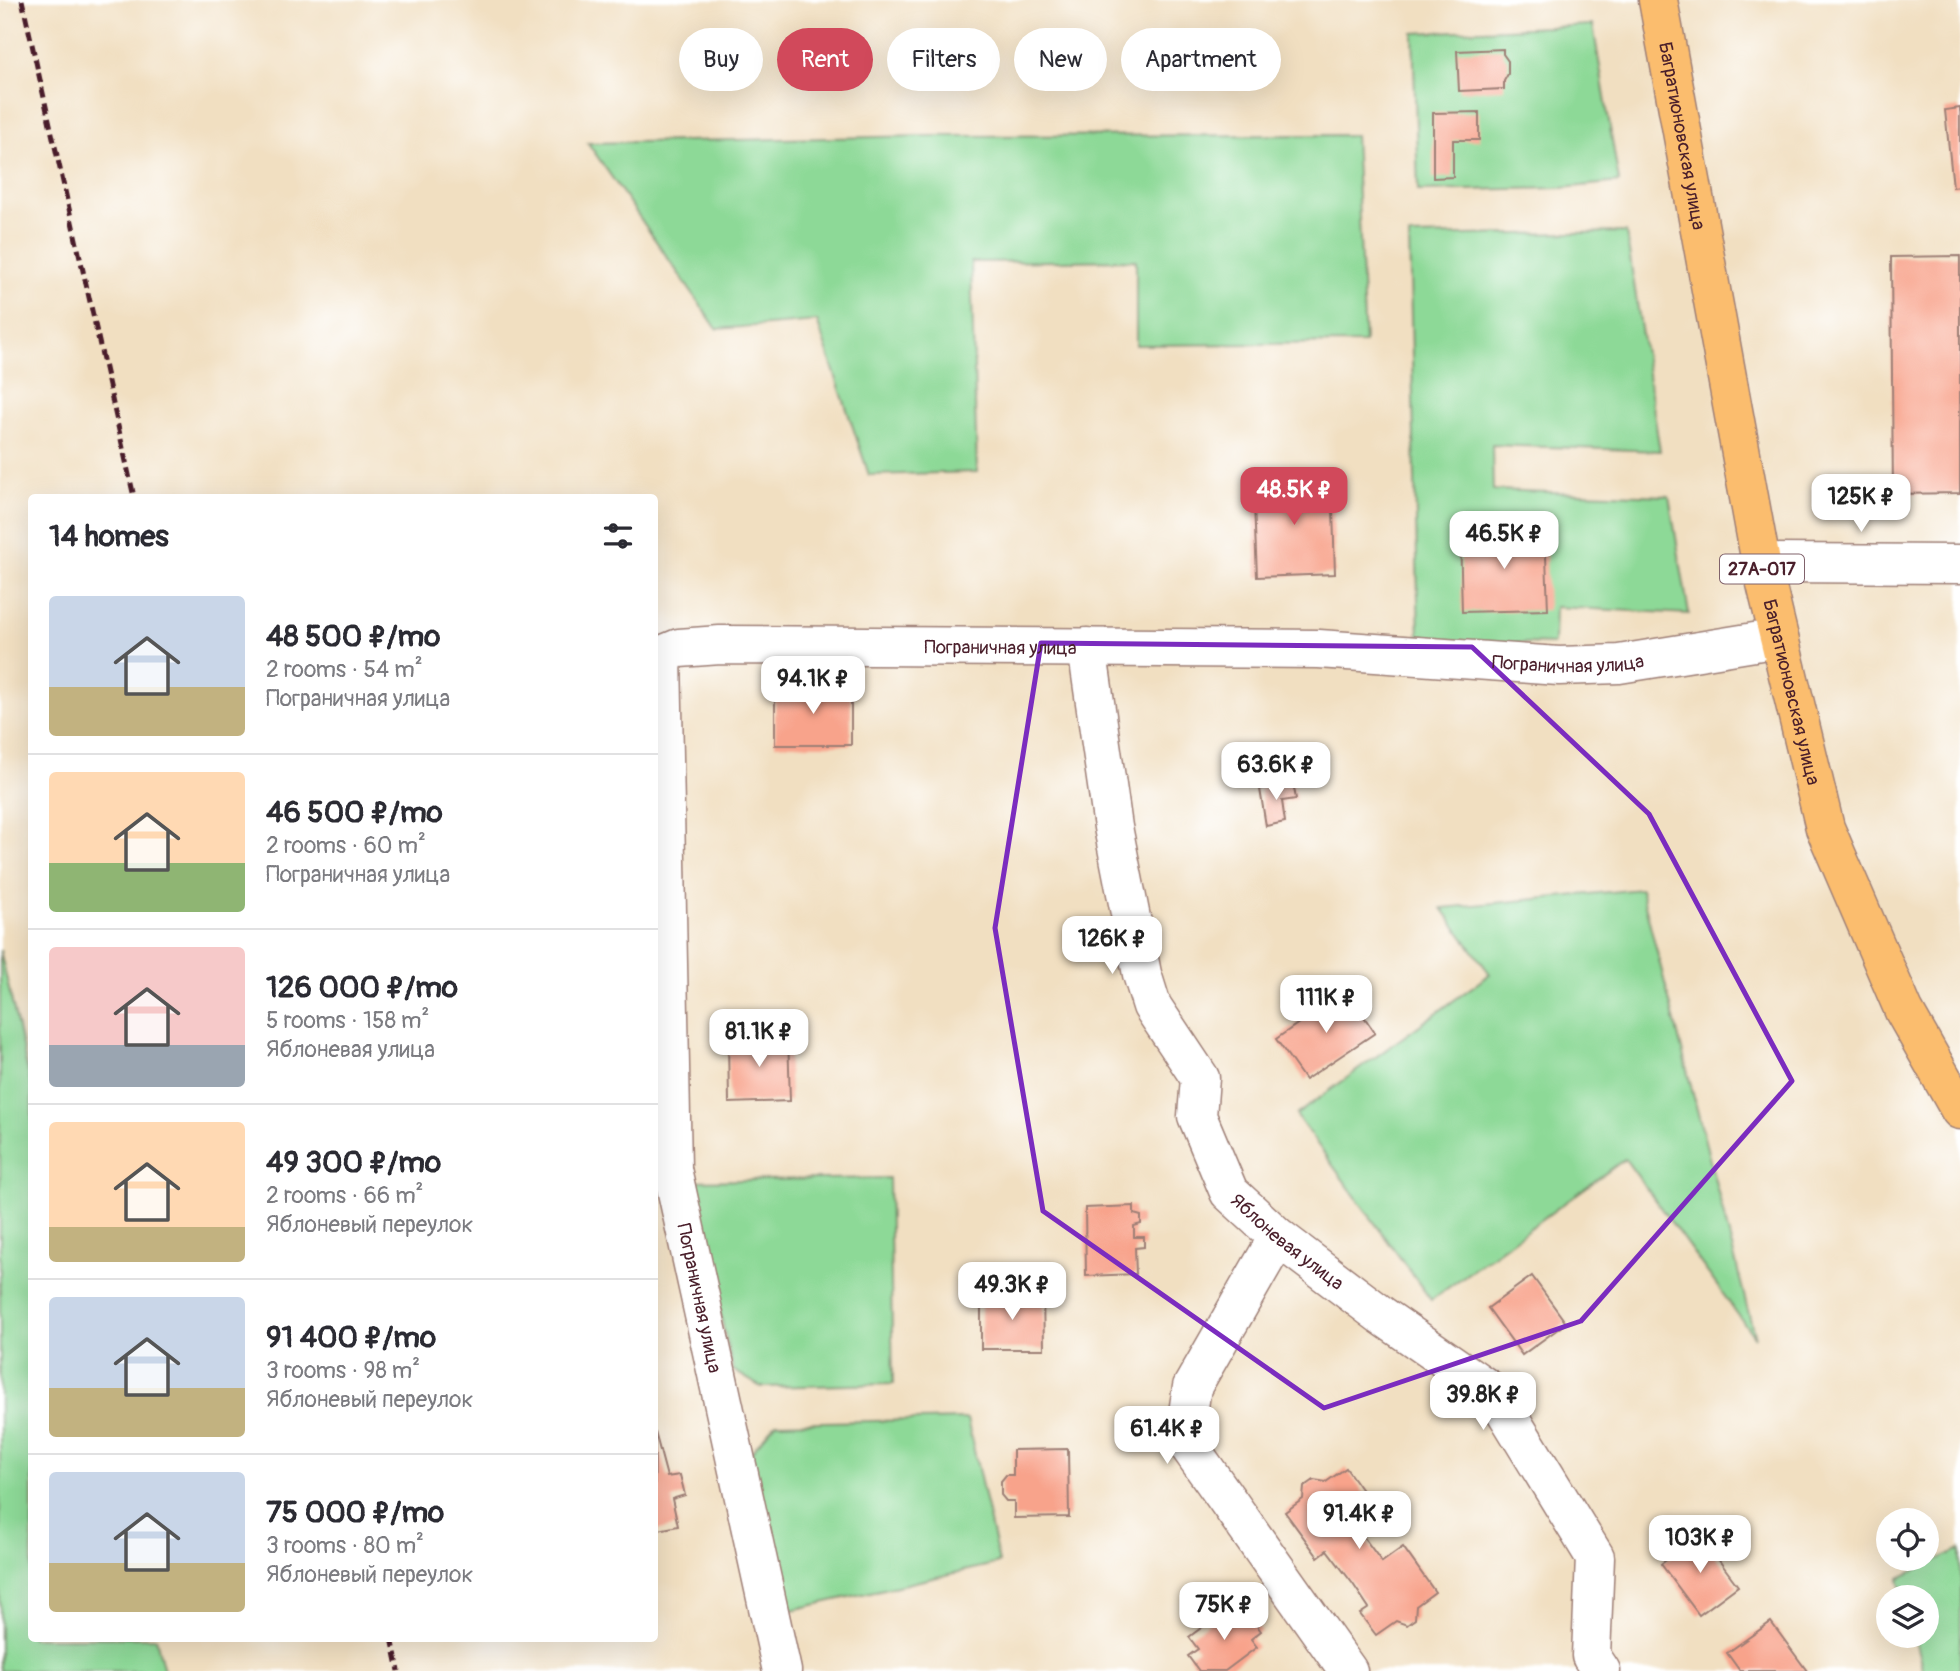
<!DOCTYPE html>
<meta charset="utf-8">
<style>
:root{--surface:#fff;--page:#f2f2f3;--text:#2b2b33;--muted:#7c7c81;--line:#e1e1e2;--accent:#d1495b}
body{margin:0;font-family:Pangolin,sans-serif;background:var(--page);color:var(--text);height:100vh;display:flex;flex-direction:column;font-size:26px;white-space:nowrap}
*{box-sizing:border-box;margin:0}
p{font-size:23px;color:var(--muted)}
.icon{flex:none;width:38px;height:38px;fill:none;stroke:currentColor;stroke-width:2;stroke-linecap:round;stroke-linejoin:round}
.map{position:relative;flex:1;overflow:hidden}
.side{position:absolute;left:28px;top:494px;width:630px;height:1148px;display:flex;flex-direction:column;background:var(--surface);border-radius:7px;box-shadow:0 7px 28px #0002}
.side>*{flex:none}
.banner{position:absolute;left:679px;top:28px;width:665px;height:63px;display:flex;gap:14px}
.controls{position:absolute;left:1876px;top:1508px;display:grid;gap:14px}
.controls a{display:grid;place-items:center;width:63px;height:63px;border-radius:50%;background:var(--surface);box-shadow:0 7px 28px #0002;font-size:35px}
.price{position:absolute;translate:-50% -60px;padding:0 16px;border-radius:14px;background:#fff;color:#222;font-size:23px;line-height:46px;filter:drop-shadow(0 2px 4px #0008)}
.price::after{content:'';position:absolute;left:50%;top:42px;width:21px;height:16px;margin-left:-10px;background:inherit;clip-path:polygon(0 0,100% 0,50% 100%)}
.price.selected{background:var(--accent);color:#fff}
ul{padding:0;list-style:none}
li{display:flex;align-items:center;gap:21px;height:175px;padding:0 21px}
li+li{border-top:2px solid var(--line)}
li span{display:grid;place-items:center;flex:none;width:196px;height:140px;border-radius:7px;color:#555}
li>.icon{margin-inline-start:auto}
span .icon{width:84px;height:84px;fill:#fffc;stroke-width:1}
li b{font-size:30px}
h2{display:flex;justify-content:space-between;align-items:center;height:84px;padding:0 21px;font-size:30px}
.tag{padding:0 24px;border-radius:32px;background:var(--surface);box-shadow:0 7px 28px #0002;font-size:24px;line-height:63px}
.tag.selected{background:var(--accent);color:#fff}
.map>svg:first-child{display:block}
.green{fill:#8dd997;stroke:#6c7c61;stroke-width:2}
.building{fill:#f8a38b}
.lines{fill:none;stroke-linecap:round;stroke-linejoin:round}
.minor-casing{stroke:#9e7f76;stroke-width:41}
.major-casing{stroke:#9e7f76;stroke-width:41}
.minor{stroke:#fff;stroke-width:38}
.major{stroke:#fbbd6e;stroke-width:38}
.rail{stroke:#4a1f2b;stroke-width:5;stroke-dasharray:10 5;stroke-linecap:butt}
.marked{fill:none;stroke:#7b2cbf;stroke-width:5;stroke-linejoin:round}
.labels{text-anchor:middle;stroke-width:5;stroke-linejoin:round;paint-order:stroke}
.shield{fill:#fff;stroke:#80626b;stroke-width:2}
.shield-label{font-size:18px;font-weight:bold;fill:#4a1f2b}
.street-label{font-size:19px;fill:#4a1f2b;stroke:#fff}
</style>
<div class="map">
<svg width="1960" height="1671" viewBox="0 0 1960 1671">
<rect width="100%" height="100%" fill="#fff"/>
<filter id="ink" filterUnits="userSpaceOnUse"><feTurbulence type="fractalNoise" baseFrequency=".0143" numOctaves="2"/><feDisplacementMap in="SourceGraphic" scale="14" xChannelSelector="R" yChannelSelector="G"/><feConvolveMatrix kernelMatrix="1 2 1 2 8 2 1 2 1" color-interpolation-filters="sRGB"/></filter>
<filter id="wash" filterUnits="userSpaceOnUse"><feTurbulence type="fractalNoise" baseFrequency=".00686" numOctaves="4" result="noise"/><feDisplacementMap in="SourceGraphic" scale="28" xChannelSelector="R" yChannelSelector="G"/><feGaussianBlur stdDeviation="1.57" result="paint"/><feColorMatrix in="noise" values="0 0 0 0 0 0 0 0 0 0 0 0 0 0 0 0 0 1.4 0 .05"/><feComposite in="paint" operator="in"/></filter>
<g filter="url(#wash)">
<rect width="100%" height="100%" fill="#f1dfc1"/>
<g class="green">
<polygon points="1593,25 1619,182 1562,188 1418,191 1413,33"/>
<polygon points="1355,135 1365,343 1136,345 1136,260 971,262 977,472 869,475 817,321 717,329 588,143 926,136"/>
<polygon points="1626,232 1660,451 1492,445 1493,490 1669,496 1689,614 1555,607 1554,644 1419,640 1409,236"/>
<polygon points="1641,889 1755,1338 1625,1159 1431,1300 1296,1115 1490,974 1442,908"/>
<polygon points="0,950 32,1089 32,1638 156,1638 164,1671 0,1671"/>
<polygon points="889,1178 893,1384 761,1387 733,1370 690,1181"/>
<polygon points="967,1419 999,1563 787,1611 751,1452 776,1423"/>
<polygon points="1960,1549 1960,1671 1923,1671 1914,1636 1927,1636 1927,1598 1904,1598 1899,1578"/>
</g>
<g id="blocks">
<g class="building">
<polygon points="1503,49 1503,54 1508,61 1508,74 1504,81 1504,89 1459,91 1457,51"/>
<polygon points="1960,108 1960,186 1953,187 1945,110"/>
<polygon points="1479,112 1479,140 1453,140 1453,177 1433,178 1433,113"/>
<polygon points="1960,256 1960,493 1893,494 1891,257"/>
<polygon points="1332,477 1335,574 1257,577 1253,479"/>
<polygon points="1545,529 1548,610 1462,612 1460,531"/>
<rect x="775" y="688" width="76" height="57"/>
<polygon points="1293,783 1296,799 1282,801 1285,822 1266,826 1260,789"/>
<polygon points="1346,990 1375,1033 1305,1080 1276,1039"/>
<polygon points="788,1035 790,1101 729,1103 728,1037"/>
<polygon points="1134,1206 1134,1214 1141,1216 1141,1224 1134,1226 1134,1237 1144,1237 1144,1247 1135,1248 1136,1274 1086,1276 1085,1208"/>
<polygon points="1532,1276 1566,1323 1522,1355 1488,1308"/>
<polygon points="1043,1294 1044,1349 981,1349 981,1296"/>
<polygon points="655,1432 667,1477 680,1475 685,1495 672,1499 678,1526 654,1531"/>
<polygon points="1068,1449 1069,1517 1014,1518 1014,1501 1006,1501 1001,1495 1001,1481 1006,1475 1013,1475 1013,1450"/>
<polygon points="1346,1468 1378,1513 1357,1528 1382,1562 1403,1547 1435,1592 1416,1606 1415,1619 1407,1625 1396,1621 1376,1635 1360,1614 1369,1608 1353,1584 1327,1550 1318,1557 1285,1512 1303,1499 1304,1487 1314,1480 1326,1482"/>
<polygon points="1700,1535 1738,1586 1699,1615 1661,1564"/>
<polygon points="1228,1608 1235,1617 1245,1610 1261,1631 1251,1639 1257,1647 1225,1671 1199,1671 1188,1656 1198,1649 1189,1637"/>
<polygon points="1771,1622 1807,1671 1740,1671 1727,1653"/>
</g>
</g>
</g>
<g filter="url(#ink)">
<use href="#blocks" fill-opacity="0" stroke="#9e7f76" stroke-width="2"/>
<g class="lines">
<defs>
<g id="minor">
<polyline points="1761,563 1960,564"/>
<path id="s1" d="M1087,647l26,180 29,147 10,32 48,72 -3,38 32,76 49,45 103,78 114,79 100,163 -4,99 10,15"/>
<polyline points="1278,1237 1192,1387 1184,1439 1348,1671"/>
<path id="s2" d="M782,1671l-110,-502 -10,-514 17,-7 41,-3 599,4 240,17 60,-2 160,-26"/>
</g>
<g id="major">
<path id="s3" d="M1658,0l103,563 64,265 79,183 56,99"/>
</g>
</defs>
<use href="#minor" class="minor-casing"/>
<use href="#major" class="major-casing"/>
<use href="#minor" class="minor"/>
<use href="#major" class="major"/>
<g class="rail">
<polyline points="22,0 134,497"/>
<polyline points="392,1638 399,1671"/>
</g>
</g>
</g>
<path class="marked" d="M1041,643l431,4 177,167 143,267 -211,240 -257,87 -281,-197 -48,-283z"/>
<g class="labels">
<rect class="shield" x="1720" y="554.5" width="84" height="29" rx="5"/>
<g class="shield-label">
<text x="1762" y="575">27А-017</text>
</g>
<g class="street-label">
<text dy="7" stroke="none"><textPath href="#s3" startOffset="138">Багратионовская улица</textPath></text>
<text dy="7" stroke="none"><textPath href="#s2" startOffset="1368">Пограничная улица</textPath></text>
<text dy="7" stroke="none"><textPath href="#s2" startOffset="1936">Пограничная улица</textPath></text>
<text dy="7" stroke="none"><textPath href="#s3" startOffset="705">Багратионовская улица</textPath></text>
<text dy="7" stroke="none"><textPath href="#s1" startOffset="649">Яблоневая улица</textPath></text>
<text transform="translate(700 1298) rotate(78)" y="7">Пограничная улица</text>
</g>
</g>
</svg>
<div class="controls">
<a><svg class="icon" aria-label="locate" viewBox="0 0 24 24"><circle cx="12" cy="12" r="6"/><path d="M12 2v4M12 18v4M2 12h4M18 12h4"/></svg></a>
<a><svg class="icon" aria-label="layers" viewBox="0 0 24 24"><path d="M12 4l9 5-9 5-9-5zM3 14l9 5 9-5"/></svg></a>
</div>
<b class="price selected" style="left:1294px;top:527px">48.5K ₽</b>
<b class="price" style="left:1861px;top:534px">125K ₽</b>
<b class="price" style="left:1504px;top:571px">46.5K ₽</b>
<b class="price" style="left:813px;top:716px">94.1K ₽</b>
<b class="price" style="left:1276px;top:802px">63.6K ₽</b>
<b class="price" style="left:1112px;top:976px">126K ₽</b>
<b class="price" style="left:1326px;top:1035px">111K ₽</b>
<b class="price" style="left:759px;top:1069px">81.1K ₽</b>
<b class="price" style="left:1012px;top:1322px">49.3K ₽</b>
<b class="price" style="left:1483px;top:1432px">39.8K ₽</b>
<b class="price" style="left:1167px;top:1466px">61.4K ₽</b>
<b class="price" style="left:1359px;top:1551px">91.4K ₽</b>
<b class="price" style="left:1700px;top:1575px">103K ₽</b>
<b class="price" style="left:1224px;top:1642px">75K ₽</b>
<div class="banner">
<a class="tag">Buy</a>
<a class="tag selected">Rent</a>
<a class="tag">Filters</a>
<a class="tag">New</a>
<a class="tag">Apartment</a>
</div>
<section class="side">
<h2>14 homes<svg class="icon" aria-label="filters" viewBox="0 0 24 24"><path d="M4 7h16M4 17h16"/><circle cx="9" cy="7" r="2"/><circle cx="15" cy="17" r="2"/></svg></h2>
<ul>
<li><span style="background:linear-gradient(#c9d6e8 65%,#c2b280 0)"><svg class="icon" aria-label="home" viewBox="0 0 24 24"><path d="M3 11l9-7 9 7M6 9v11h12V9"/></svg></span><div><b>48 500 ₽/mo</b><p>2 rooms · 54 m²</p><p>Пограничная улица</p></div></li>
<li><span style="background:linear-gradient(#ffd9b3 65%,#8fb573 0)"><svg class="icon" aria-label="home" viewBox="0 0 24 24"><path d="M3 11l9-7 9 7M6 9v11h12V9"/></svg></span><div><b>46 500 ₽/mo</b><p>2 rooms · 60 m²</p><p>Пограничная улица</p></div></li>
<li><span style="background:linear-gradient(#f6c9c9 70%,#9aa5b1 0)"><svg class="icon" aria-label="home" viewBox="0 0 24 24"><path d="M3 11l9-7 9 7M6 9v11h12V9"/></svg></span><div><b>126 000 ₽/mo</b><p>5 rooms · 158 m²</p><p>Яблоневая улица</p></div></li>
<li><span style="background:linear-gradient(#ffd9b3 75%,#c2b280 0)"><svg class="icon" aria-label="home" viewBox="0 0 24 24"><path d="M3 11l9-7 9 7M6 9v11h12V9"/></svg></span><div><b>49 300 ₽/mo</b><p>2 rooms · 66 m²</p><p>Яблоневый переулок</p></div></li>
<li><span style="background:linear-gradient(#c9d6e8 65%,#c2b280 0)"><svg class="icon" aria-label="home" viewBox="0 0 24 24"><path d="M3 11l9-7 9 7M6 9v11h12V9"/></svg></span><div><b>91 400 ₽/mo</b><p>3 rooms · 98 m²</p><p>Яблоневый переулок</p></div></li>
<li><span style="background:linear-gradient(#c9d6e8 65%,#c2b280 0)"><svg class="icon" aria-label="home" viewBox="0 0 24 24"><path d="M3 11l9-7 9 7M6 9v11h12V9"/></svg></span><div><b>75 000 ₽/mo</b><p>3 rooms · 80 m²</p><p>Яблоневый переулок</p></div></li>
</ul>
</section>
</div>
